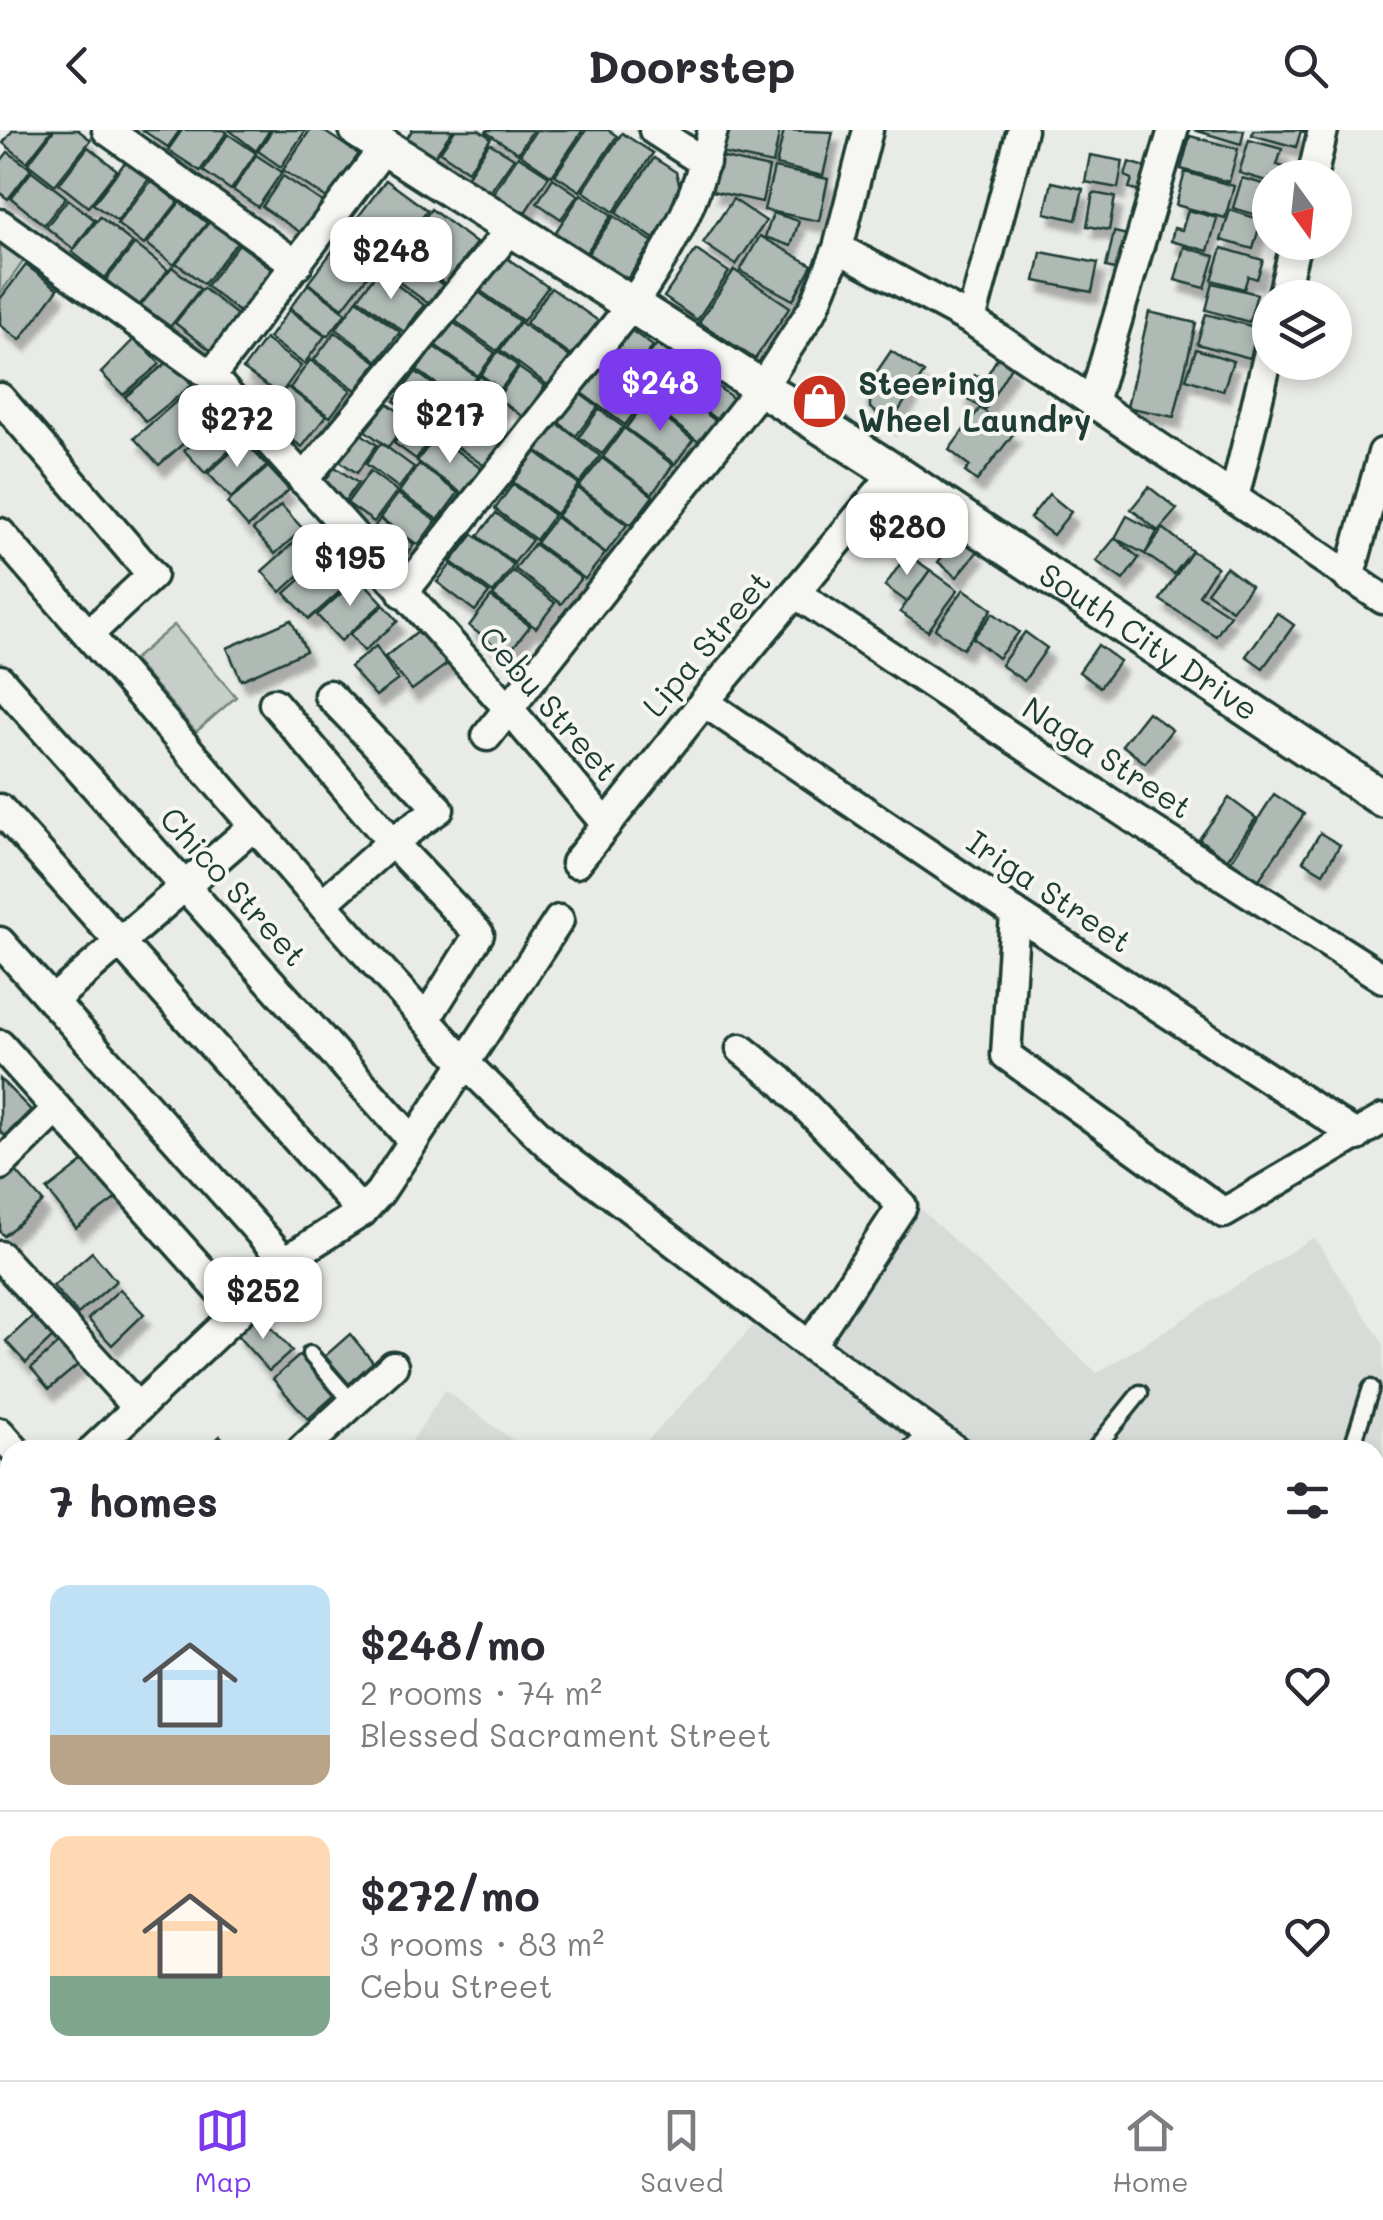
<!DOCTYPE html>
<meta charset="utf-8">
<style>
:root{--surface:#fff;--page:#f2f2f3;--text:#2b2b33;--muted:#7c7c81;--line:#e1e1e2;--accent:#7c3aed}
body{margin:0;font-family:Mali,sans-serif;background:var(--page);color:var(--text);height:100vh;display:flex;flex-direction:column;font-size:38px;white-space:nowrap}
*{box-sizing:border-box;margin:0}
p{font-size:32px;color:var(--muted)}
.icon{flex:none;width:55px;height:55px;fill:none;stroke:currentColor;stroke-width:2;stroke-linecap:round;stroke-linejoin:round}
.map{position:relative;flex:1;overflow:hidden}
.side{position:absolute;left:0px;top:1310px;width:1385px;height:640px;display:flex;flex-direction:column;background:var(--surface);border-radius:30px 30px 0 0;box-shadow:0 5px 15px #0003}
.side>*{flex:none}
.needle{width:65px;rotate:165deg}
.tools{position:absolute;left:1252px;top:30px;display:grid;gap:20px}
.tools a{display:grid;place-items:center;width:100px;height:100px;border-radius:50%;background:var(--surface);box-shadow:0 5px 15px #0003;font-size:50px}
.price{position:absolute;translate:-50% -85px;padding:0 22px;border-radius:20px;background:#fff;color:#222;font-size:32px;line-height:65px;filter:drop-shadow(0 2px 5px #0008)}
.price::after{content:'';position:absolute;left:50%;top:60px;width:30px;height:22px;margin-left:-15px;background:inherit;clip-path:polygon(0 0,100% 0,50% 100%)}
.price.active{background:var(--accent);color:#fff}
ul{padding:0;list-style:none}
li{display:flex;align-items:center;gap:30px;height:250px;padding:0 50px}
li+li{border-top:2px solid var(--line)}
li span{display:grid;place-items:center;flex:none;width:280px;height:200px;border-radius:20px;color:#555}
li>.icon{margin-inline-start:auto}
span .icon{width:120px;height:120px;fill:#fffc;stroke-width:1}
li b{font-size:42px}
h2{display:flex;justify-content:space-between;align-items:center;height:120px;padding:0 50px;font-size:42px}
header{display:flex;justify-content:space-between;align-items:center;height:130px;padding:0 50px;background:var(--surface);font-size:45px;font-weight:800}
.dock{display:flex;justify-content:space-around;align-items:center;height:140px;border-top:2px solid var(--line);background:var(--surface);font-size:28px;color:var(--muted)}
.dock a{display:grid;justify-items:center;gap:5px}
.dock .active{color:var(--accent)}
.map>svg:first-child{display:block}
.built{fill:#d8dcd8}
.green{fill:#c7cec9;stroke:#73867e;stroke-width:2.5}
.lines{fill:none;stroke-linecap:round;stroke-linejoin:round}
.river{stroke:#99a6a0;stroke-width:42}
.building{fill:#b0bab5;stroke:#1f3d34;stroke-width:2.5;filter:url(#shadow)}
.service-casing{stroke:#1f3d34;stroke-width:21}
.minor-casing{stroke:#1f3d34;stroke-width:35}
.tertiary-casing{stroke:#1f3d34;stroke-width:42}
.service{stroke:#f6f6f2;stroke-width:14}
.minor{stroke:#f6f6f2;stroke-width:28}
.tertiary{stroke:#f6f6f2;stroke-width:35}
.labels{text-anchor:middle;stroke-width:8;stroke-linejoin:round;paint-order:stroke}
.poi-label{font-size:32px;font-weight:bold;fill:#1f3d34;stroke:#f6f6f2;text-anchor:start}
.street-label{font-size:32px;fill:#1f3d34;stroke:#f6f6f2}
</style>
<header><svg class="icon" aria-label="back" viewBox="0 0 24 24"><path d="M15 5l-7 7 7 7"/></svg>Doorstep<svg class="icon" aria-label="search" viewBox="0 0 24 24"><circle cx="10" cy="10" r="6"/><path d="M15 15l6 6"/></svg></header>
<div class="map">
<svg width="1383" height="1950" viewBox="0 0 1383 1950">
<defs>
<filter id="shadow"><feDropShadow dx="6" dy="11" stdDeviation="2.5" flood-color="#0004"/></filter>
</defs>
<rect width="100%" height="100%" fill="#e9ebe7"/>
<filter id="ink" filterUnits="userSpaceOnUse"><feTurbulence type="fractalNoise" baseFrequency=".01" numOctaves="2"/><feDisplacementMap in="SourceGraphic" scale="20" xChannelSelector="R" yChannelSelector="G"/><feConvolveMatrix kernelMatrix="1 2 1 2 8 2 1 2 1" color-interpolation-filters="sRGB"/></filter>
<g filter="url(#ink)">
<g class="built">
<polygon points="915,1074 1097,1243 1314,1107 1383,1213 1383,1462 1375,1466 1375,1320 979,1320 825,1208"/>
<polygon points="753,1196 926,1320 639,1320"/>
<polygon points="445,1260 526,1320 406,1320"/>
<polygon points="1383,1647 1383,1950 1116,1950 1120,1940 1375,1940 1375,1650"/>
<polygon points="10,1937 10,1940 868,1940 861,1950 0,1950 0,1940"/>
</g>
<g class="green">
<polygon points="0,105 28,125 0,164"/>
<polygon points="174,495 236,567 196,602 133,530"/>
</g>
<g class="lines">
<g class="river">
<polyline points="1375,1617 1383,1613"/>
<polyline points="1048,1950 1052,1940"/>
</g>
</g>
<g class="building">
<polygon points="13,0 52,0 27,32 3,13"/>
<polygon points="54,0 78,0 91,10 55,55 28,34"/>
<polygon points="142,0 180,0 168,17"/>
<polygon points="182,0 224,0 227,2 200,41 168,20"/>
<polygon points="229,0 270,0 256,21"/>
<polygon points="272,0 306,0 281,37 258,21"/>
<polygon points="310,0 322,0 359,24 328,69 283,40"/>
<polygon points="412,0 453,0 433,28 406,10"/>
<polygon points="455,0 479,0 491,8 468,41 440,22"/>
<polygon points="488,0 533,0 518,23 486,2"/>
<polygon points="536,0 583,0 552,46 520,24"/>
<polygon points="586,0 608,0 617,6 580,61 555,45"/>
<polygon points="721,0 780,0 773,34 716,22"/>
<polygon points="784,0 833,2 823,46 776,35"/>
<polygon points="1194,0 1244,0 1241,14"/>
<polygon points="1253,0 1309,0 1308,3 1301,1 1296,17 1252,5"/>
<polygon points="622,3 653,23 614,82 583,61"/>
<polygon points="228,4 256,23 231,60 203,41"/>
<polygon points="1190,6 1238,19 1229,52 1181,39"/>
<polygon points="1249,10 1282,19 1277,35 1294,40 1292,48 1270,48 1270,52 1239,43"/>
<polygon points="489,13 514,28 490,62 467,47"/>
<polygon points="88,17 117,40 88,77 59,54"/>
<polygon points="8,22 31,39 8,69 0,63 0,32"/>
<polygon points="256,25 282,42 258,77 233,60"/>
<polygon points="1090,25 1123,31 1118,58 1085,52"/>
<polygon points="518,26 549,46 518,93 487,72"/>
<polygon points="720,27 769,38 762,72 712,61"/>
<polygon points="654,28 676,42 681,61 671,84 654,109 616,83"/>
<polygon points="126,31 149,49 117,91 93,74"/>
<polygon points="1129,32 1156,40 1148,64 1129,58 1132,49 1125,46"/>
<polygon points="774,38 828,49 819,91 764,80"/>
<polygon points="32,41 66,67 44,95 11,68"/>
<polygon points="1185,42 1234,56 1225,88 1176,75"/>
<polygon points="283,46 327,75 306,106 262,77"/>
<polygon points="553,48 578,65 561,89 537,73"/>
<polygon points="1242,48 1270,56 1270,89 1233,78"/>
<polygon points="386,50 427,80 396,122 355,91"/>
<polygon points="151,51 178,72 144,115 117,94"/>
<polygon points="1052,52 1083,59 1076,90 1045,83"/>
<polygon points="1093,63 1115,67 1109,100 1087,96"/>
<polygon points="581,64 612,85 584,126 553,106"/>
<polygon points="68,69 95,90 73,119 46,97"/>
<polygon points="733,69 766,91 736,135 703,113"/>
<polygon points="180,72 207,93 174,135 147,114"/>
<polygon points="431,79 476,113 445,154 400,121"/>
<polygon points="1188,80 1217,88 1208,121 1171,111 1174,98 1182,100"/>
<polygon points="1230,80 1268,92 1265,100 1259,98 1253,119 1221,110"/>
<polygon points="773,83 799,91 791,116 765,107"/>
<polygon points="614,86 653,112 623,155 584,129"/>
<polygon points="100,87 133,113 105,148 72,122"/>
<polygon points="211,90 238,111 204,154 176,133"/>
<polygon points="354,94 390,120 372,144 336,117"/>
<polygon points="1114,102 1137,107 1129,142 1106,137"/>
<polygon points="760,106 812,135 793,170 740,141"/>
<polygon points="135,114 168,140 139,176 106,150"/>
<polygon points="239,114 276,142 243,185 206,156"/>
<polygon points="1184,117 1215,126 1205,158 1175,150"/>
<polygon points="1222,118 1263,130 1257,149 1248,146 1244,159 1212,150"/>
<polygon points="334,119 368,145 343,178 308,153"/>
<polygon points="696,120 729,142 697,190 664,167"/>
<polygon points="398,122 443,155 429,174 384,141"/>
<polygon points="1041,122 1098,133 1092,162 1035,151"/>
<polygon points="500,123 548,157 523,191 475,157"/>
<polygon points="26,135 58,159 20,210 0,195 0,169"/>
<polygon points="172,137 200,159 170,197 141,175"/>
<polygon points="734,140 790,177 755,229 699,192"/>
<polygon points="378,141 424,175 404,202 358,168"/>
<polygon points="1213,153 1257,164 1249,192 1206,180"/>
<polygon points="308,154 346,183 328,206 290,178"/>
<polygon points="203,158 241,188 214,223 175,193"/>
<polygon points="473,158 519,191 497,221 451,188"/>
<polygon points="551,158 600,192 574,228 526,193"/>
<polygon points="357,170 400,202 378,231 336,199"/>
<polygon points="289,180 325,206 304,234 269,208"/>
<polygon points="1149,182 1196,193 1174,287 1127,277"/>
<polygon points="1206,184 1258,198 1250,228 1197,214"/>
<polygon points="450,190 495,223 478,246 432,213"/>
<polygon points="520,192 570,227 549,256 500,220"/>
<polygon points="628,198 653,216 625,253 600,234"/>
<polygon points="335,202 377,232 356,260 314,230"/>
<polygon points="135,208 160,234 123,265 101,243"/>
<polygon points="265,209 301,236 280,265 243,239"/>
<polygon points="657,214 683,233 652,274 626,255"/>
<polygon points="434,217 477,247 460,271 417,240"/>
<polygon points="1196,219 1233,231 1223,261 1186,249"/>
<polygon points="498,221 518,236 501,259 481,245"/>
<polygon points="891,221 924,243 891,292 870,278 870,271 861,265"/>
<polygon points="998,227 1012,235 985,280 961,265 974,245 986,247"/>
<polygon points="171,229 192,255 146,292 125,267"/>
<polygon points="310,230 351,260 330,287 290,258"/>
<polygon points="686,233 733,268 717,290 669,254"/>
<polygon points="599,237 644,270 625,295 580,262"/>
<polygon points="519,238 545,256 523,287 497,268"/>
<polygon points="416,242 458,272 437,301 394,271"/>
<polygon points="480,246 500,261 494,269 502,275 491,292 461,271"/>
<polygon points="668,255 716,291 700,313 652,276"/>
<polygon points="193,257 217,284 159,335 134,308"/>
<polygon points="287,257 326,286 302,317 264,289"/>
<polygon points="580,264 598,277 576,306 558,292"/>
<polygon points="384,271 409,289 388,317 364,300"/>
<polygon points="459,273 507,307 486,337 437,303"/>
<polygon points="645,273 693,310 675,334 626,298"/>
<polygon points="980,278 1014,303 977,351 965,342 970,336 949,320"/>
<polygon points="599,279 623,297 602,324 579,307"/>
<polygon points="220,288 240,311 205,343 184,320"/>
<polygon points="412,289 433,305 416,329 394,313"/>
<polygon points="557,293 600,326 580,353 536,320"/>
<polygon points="624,298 673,335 652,364 603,327"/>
<polygon points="359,302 377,315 357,343 338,330"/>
<polygon points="436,306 483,340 464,365 417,331"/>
<polygon points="244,311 267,336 231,368 208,343"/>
<polygon points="381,313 414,337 399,358 366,334"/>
<polygon points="536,322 579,354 556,384 513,352"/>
<polygon points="602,328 653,366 631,395 579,357"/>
<polygon points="419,334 458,363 438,390 399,362"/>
<polygon points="268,337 289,360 248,397 227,373"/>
<polygon points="335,337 358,353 345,371 322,355"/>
<polygon points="370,341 397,361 374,392 347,373"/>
<polygon points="513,354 554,385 536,410 495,379"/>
<polygon points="1149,357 1177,379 1158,401 1131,379"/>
<polygon points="578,358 627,395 606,423 557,386"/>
<polygon points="398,364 436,391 418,415 380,388"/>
<polygon points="1049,364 1071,382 1053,405 1030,388"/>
<polygon points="281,375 303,399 275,424 253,400"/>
<polygon points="496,383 532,410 514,433 478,406"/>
<polygon points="1127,386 1157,402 1145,424 1115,408"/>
<polygon points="556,387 605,424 585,449 536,413"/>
<polygon points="380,389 414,414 404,429 369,404"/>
<polygon points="1163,398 1192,421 1174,444 1145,424"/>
<polygon points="473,404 514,435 493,463 451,432"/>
<polygon points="959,406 978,421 957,447 938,432"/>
<polygon points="299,408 318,428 281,462 262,441"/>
<polygon points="1115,408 1139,428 1123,450 1096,431"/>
<polygon points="534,414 581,448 561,474 515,439"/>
<polygon points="337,417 360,444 309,489 285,463"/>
<polygon points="1192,421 1217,437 1199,465 1230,485 1216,506 1160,470"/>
<polygon points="907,424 930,440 907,472 885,456"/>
<polygon points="451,434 489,463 475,481 437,452"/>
<polygon points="1226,437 1251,456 1232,480 1207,462"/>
<polygon points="930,440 958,460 928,501 900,482"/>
<polygon points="513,441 555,473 536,498 493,466"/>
<polygon points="359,447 383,473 341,511 317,485"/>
<polygon points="964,459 992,479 963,519 935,499"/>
<polygon points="491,467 530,496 507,525 469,496"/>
<polygon points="384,475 398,491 364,521 350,504"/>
<polygon points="993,483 1019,502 998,528 973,508"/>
<polygon points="1277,483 1294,495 1263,538 1246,526"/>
<polygon points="291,490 306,521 241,550 227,518"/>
<polygon points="428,493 454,529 412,560 385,527"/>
<polygon points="1025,502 1047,518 1024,551 1001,535"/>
<polygon points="1098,515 1120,531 1100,557 1079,542"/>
<polygon points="376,516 398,550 376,566 350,537"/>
<polygon points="1148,582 1172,600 1145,633 1122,615"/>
<polygon points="1274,664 1304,684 1258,751 1231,731"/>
<polygon points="1229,668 1256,688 1227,730 1199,709"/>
<polygon points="1320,703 1340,715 1323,743 1303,731"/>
<polygon points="0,949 31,980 5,1006 0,1001"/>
<polygon points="88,1028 118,1067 76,1098 47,1060"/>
<polygon points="15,1040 43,1072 4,1106 0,1102 0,1053"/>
<polygon points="92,1122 116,1151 78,1184 53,1156"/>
<polygon points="120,1159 144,1184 112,1215 88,1189"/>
<polygon points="258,1182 292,1221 269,1241 235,1203"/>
<polygon points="35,1184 55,1205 26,1233 6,1211"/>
<polygon points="350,1204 373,1232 349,1254 325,1226"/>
<polygon points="60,1212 79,1234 49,1259 31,1238"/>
<polygon points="300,1225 335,1265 308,1289 273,1249"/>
<polygon points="220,1306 234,1320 205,1320"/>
<polygon points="1383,1650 1383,1884 1375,1880 1375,1653"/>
<polygon points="0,1702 10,1710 0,1722"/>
<polygon points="484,1940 646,1940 646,1950 485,1950"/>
<polygon points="956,1940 965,1940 980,1950 949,1950"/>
<polygon points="1266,1940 1303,1940 1298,1950 1286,1950"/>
<polygon points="1303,1940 1355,1940 1351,1950 1298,1950"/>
</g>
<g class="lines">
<defs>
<g id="service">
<polyline points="310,1224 353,1273"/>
<polyline points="909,1320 929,1302"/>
<polyline points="1094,1320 1140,1263"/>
<polyline points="1351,1320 1371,1258"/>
<polyline points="455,1940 456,1950"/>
</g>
<g id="minor">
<polyline points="107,0 297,135"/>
<polyline points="654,0 705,33"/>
<polyline points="1312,48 1323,0"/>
<polyline points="0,94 211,246 509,579 606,694"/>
<polyline points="838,118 971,190 1383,469"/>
<polyline points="1282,168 1296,112"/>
<polyline points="971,190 1022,0"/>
<polyline points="211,246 384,18"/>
<polyline points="0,268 152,445 89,504"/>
<polyline points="1093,272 1173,0"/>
<polyline points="303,350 511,99"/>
<polyline points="1234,368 1270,218"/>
<polyline points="0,403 322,774 466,934 554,1020 810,1216 955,1320"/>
<polyline points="1349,448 1383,323"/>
<path d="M403,463l228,-287c44,-64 63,-100 82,-176"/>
<polyline points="795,463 1133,688 1383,848"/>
<polyline points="0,550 413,1011"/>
<polyline points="704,572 1015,783 1357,1006"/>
<polyline points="274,573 392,712 479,804 426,889"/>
<polyline points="487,606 762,257 814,177 838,118 868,0"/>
<polyline points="0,679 362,1082"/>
<polyline points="576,733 704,572 895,343"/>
<polyline points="322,774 392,712 439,679 329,565"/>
<polyline points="1015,783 1006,925 1224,1083 1383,989"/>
<polyline points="0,812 285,1131 362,1082 380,1062 559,790"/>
<polyline points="52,871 254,696"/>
<polyline points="0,915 239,1182 93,1320"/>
<polyline points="741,919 780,950 902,1076 810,1216"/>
<polyline points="0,1035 57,979"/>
<polyline points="0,1126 138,1278"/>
<polyline points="0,1303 15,1320"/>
<polyline points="302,1320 393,1236"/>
<polyline points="0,1405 10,1396"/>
<polyline points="0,1500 10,1507"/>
<polyline points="0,1675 10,1683"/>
<polyline points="0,1850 10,1842"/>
</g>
<g id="tertiary">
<path id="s1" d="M358,0l537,343 488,326"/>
<polyline points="1375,1491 1383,1486"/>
<polyline points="882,1950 889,1940"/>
</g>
</defs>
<use href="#service" class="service-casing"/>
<use href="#minor" class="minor-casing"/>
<use href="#tertiary" class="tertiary-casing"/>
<use href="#service" class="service"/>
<use href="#minor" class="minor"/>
<use href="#tertiary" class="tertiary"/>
</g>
</g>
<defs>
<symbol id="shop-disc" viewBox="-11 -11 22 22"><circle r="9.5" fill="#c8321e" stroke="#f6f6f2"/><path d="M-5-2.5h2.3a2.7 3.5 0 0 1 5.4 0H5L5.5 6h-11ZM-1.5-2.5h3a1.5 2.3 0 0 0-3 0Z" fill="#fff"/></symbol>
</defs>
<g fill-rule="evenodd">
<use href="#shop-disc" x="788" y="240" width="63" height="63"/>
</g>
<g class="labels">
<g class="poi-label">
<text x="858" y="265">Steering<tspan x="858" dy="37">Wheel Laundry</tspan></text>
</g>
<g class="street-label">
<text transform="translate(707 514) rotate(-50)" y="11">Lipa Street</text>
<text dy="11" stroke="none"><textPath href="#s1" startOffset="942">South City Drive</textPath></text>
<text transform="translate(548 574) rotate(49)" y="11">Cebu Street</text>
<text transform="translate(1107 628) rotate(33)" y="11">Naga Street</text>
<text transform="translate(233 757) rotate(48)" y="11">Chico Street</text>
<text transform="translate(1049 762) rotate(34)" y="11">Iriga Street</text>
</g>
</g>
</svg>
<div class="tools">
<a><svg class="needle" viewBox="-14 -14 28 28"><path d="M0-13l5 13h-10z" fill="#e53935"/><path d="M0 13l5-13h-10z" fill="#7c7c81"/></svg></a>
<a><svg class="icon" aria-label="layers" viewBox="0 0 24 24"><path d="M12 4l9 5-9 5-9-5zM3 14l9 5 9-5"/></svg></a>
</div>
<b class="price" style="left:391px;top:172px">$248</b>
<b class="price active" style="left:660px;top:304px">$248</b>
<b class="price" style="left:450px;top:336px">$217</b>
<b class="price" style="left:237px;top:340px">$272</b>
<b class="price" style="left:907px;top:448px">$280</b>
<b class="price" style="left:350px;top:479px">$195</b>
<b class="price" style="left:263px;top:1212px">$252</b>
<section class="side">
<h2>7 homes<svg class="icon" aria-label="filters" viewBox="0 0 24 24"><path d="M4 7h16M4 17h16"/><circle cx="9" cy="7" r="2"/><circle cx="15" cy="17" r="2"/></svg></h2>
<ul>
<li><span style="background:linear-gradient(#bfe0f5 75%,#b9a48a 0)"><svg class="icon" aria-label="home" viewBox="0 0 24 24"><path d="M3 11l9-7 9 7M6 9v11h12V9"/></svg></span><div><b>$248/mo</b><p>2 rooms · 74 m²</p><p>Blessed Sacrament Street</p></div><svg class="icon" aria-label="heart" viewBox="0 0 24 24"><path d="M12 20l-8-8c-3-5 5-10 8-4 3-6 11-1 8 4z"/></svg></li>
<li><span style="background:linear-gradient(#ffd9b3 70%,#7fa58c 0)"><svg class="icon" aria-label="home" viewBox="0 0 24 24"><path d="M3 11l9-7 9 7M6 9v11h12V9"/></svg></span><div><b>$272/mo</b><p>3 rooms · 83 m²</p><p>Cebu Street</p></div><svg class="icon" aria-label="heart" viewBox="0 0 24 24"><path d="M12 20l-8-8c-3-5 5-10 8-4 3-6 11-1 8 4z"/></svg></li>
</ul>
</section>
</div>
<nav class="dock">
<a class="active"><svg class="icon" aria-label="map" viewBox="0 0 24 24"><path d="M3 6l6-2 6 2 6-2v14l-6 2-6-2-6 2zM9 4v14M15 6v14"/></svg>Map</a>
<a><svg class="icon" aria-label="saved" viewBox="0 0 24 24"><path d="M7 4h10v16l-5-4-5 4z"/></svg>Saved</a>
<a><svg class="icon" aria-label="home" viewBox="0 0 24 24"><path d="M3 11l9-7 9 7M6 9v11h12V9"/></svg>Home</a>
</nav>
